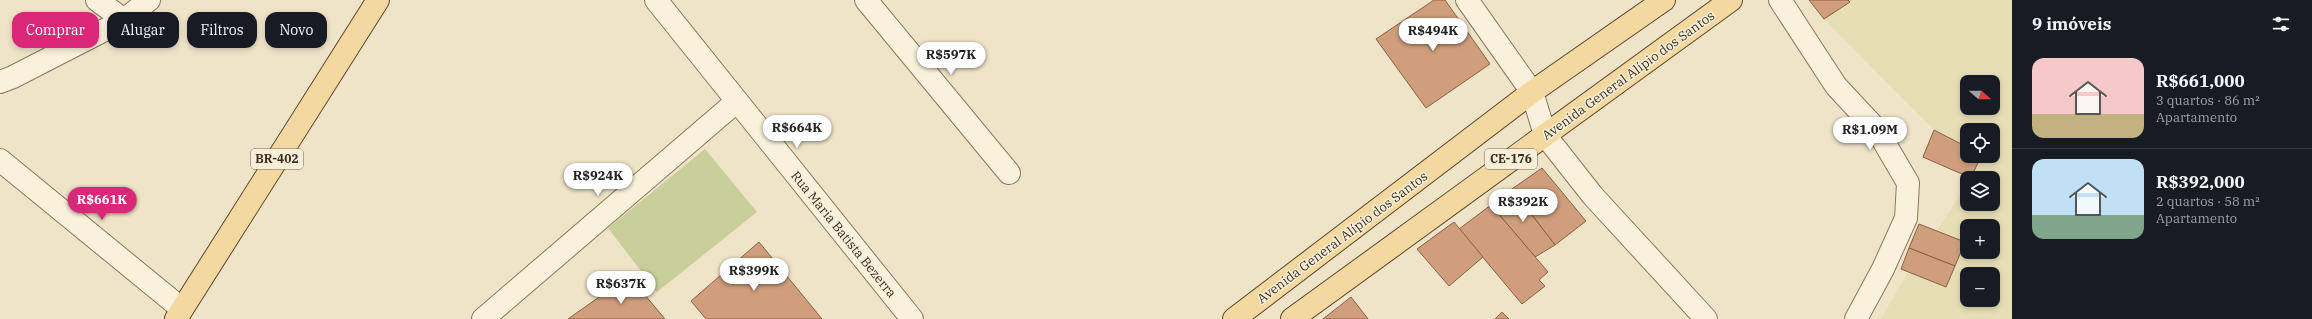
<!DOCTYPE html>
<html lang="pt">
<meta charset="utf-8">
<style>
:root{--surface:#171b24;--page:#242831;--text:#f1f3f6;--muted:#9ea1a6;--line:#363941;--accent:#db2777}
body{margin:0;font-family:"IBM Plex Serif",serif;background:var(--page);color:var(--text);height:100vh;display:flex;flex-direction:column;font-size:15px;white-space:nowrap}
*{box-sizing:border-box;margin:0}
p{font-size:13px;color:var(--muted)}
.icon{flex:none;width:22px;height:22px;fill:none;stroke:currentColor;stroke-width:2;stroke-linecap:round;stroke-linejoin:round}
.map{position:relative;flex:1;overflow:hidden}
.drawer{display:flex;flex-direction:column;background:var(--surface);width:300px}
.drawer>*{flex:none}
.hud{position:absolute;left:12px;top:12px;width:380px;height:36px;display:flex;gap:8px}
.needle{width:26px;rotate:111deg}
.controls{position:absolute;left:1960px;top:75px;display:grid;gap:8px}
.controls a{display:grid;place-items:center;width:40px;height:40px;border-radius:8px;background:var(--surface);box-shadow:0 2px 6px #0003;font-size:20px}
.price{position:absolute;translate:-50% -34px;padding:0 9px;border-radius:14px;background:#fff;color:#222;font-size:13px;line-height:26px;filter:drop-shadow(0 1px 2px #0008)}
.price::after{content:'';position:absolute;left:50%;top:24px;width:12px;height:9px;margin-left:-6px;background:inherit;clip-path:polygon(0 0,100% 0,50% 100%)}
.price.current{background:var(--accent);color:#fff}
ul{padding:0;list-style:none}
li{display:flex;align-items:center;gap:12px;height:100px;padding:0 20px}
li+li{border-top:1px solid var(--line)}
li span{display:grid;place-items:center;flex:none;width:112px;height:80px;border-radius:12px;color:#555}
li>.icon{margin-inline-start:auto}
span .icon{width:48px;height:48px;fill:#fffc;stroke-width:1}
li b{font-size:17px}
h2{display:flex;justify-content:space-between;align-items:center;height:48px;padding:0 20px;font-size:17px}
.chip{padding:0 14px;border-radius:12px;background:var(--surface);box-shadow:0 2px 6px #0003;font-size:14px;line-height:36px}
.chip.current{background:var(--accent);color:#fff}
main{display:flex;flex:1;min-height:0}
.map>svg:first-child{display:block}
.farmland{fill:#e6deb5;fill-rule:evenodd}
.green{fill:#c9cf9b}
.building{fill:#cf9f7d;stroke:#8d5f41}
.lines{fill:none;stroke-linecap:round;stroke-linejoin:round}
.minor-casing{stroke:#8d765c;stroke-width:24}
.major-casing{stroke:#5b4430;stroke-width:24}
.minor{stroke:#faf1dc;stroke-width:22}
.major{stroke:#f3d9a0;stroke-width:22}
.labels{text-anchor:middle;stroke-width:3;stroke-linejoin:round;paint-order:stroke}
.shield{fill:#f7eed8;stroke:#756857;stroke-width:1}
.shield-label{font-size:12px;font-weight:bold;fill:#3d2e20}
.street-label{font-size:13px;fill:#3d2e20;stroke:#f7eed8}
</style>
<main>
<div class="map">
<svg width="2012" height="319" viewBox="0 0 2012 319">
<rect width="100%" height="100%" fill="#f0e4c8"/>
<path class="farmland" d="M1848,0h164v319h-131l27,-47 38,15 19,-45 -28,-11 30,-47v20h26v-26h-22l10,-22h12v-26h-26v17l-33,-17 -110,-111 25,-17zM1967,82h26v26h-26zM1967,226h26v26h-26zM1967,274h26v26h-26z"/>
<polygon class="green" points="705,149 757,212 657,292 608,228"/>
<g class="building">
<polygon points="1434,0 1445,0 1490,64 1426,108 1376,39"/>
<polygon points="1809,0 1848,0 1850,2 1824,19"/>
<polygon points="1934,130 1967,147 1967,156 1981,156 1971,178 1923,157"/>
<polygon points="1542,168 1586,221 1555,245 1512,189"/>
<polygon points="1512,189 1555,245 1535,257 1491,205"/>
<polygon points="1491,205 1548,272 1539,280 1545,286 1522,304 1459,229"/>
<polygon points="1454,222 1483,257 1449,286 1417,249"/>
<polygon points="1919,224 1965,242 1955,266 1909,248"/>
<polygon points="759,242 822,319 706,319 691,301"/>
<polygon points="1909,248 1955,266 1946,287 1901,269"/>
<polygon points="629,276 665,319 568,319"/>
<polygon points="1351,297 1368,319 1323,319"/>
<polygon points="1502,312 1509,319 1495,319"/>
</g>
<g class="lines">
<defs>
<g id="minor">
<polyline points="97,0 124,20"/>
<polyline points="656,0 912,319"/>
<polyline points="866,0 1009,173"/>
<polyline points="1467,0 1532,92 1545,135 1593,196 1706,319"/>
<polyline points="1780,0 1836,86 1877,130 1908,183 1906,218 1883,269 1856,319"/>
<polyline points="0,82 13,77 124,20 149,0"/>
<polyline points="0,160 182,309"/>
<polyline points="483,319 736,102"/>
</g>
<g id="major">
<polyline points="176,319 378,0"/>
<polyline points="1234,319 1532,92 1664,0"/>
<polyline points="1292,319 1731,0"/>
</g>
</defs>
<use href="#minor" class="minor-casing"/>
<use href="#major" class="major-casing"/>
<use href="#minor" class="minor"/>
<use href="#major" class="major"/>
</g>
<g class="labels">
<g class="shield">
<rect x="251" y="149" width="52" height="20" rx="3"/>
<rect x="1485" y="149" width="52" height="20" rx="3"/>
</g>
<g class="shield-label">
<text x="277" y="163">BR-402</text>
<text x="1511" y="163">CE-176</text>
</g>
<g class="street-label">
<text transform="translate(1628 75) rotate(-36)" y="5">Avenida General Alípio dos Santos</text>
<text transform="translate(844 234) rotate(51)" y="5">Rua Maria Batista Bezerra</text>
<text transform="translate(1342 237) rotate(-37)" y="5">Avenida General Alípio dos Santos</text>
</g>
</g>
</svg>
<div class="controls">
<a><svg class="needle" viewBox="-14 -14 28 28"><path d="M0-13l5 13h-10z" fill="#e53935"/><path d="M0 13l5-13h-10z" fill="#9ea1a6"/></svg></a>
<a><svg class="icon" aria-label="locate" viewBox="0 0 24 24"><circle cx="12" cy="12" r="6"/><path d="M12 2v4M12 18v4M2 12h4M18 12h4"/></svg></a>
<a><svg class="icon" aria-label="layers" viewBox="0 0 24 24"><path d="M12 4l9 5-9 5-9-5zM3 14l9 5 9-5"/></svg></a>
<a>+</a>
<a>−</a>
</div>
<b class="price" style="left:1433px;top:52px">R$494K</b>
<b class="price" style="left:951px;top:76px">R$597K</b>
<b class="price" style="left:797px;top:149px">R$664K</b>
<b class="price" style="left:1870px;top:151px">R$1.09M</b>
<b class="price" style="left:598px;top:197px">R$924K</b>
<b class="price current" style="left:102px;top:221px">R$661K</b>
<b class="price" style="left:1523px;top:223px">R$392K</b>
<b class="price" style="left:754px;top:292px">R$399K</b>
<b class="price" style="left:621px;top:305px">R$637K</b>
<div class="hud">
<a class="chip current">Comprar</a>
<a class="chip">Alugar</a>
<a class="chip">Filtros</a>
<a class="chip">Novo</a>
</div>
</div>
<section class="drawer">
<h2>9 imóveis<svg class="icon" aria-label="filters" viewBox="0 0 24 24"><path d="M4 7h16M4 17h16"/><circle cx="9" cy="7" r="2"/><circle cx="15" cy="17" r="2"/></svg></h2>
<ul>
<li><span style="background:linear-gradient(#f6c9c9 70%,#c2b280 0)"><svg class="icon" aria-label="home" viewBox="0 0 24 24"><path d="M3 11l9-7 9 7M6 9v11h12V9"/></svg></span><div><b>R$661,000</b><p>3 quartos · 86 m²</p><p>Apartamento</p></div></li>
<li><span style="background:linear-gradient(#bfe0f5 70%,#7fa58c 0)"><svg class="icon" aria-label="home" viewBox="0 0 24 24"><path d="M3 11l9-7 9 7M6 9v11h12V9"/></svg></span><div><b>R$392,000</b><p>2 quartos · 58 m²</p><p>Apartamento</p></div></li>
</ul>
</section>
</main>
